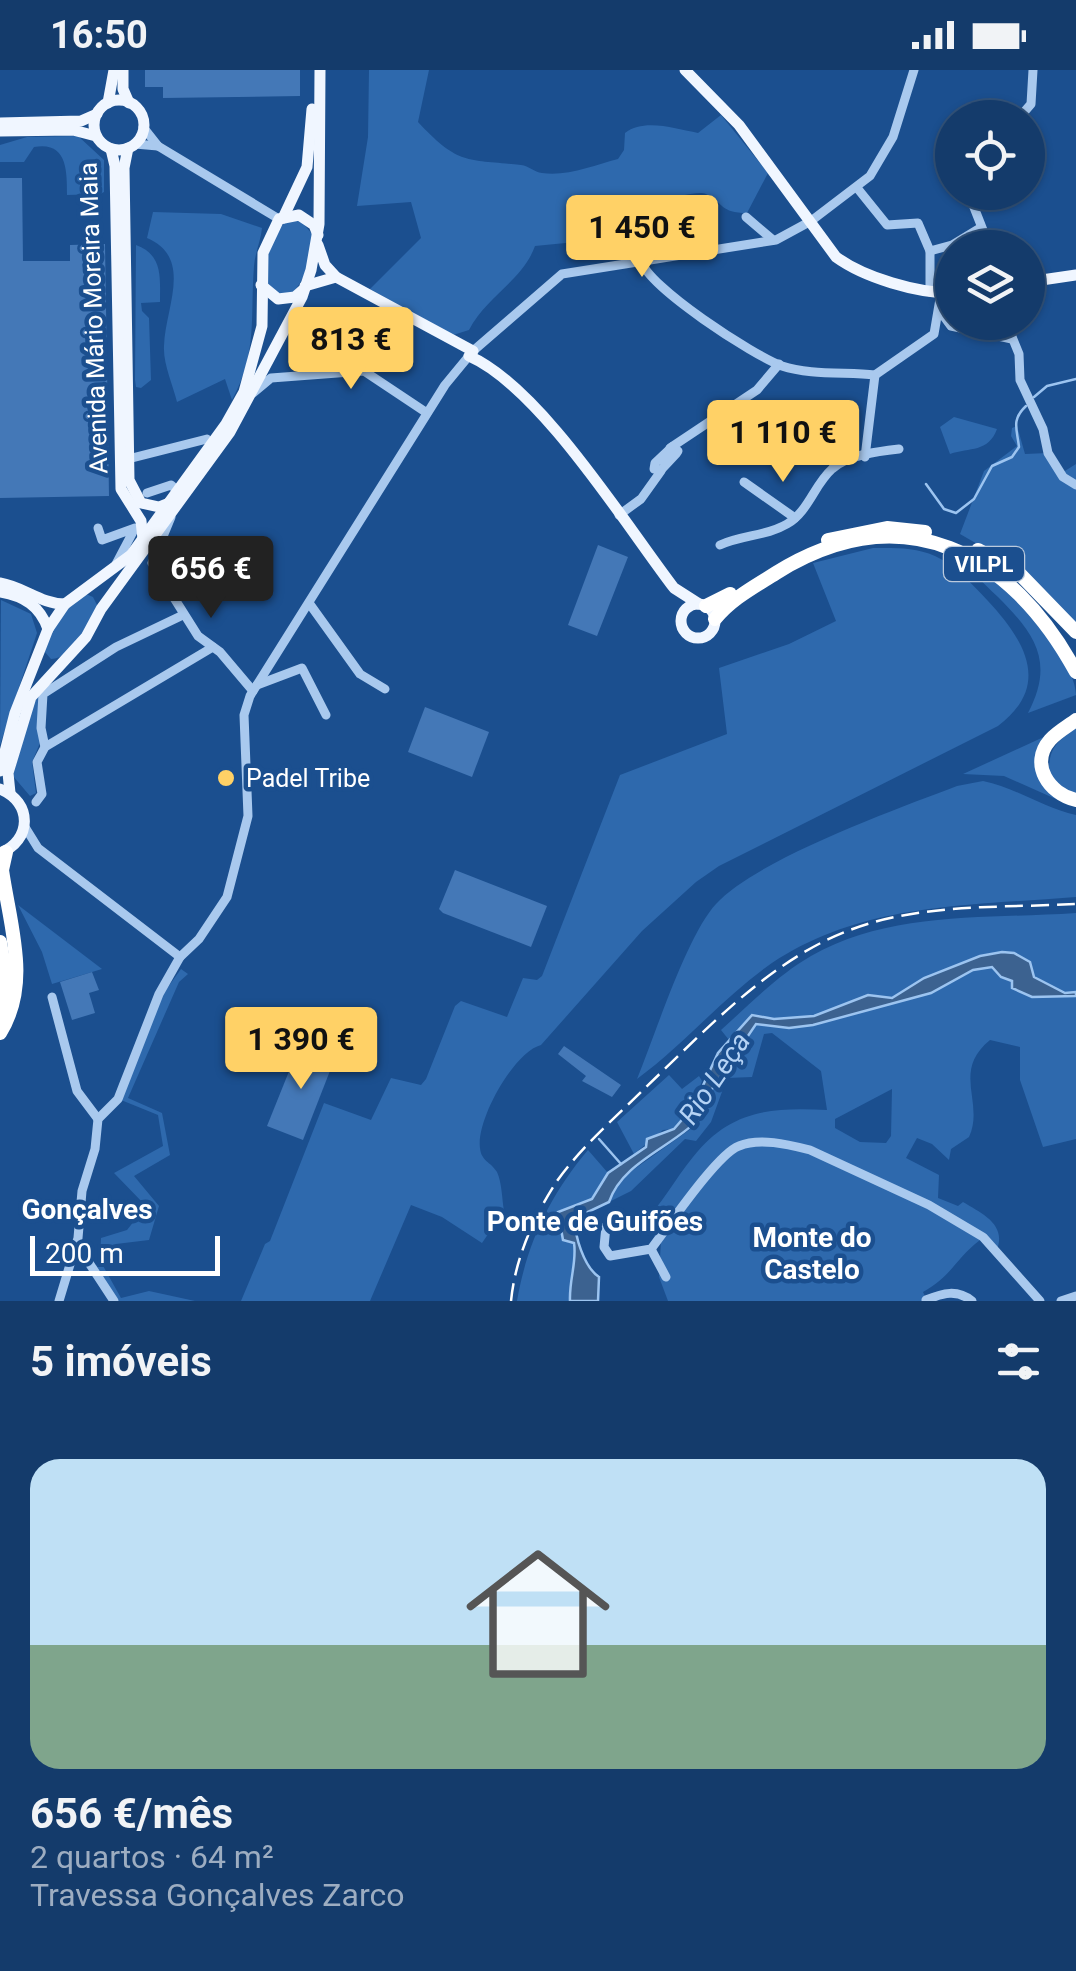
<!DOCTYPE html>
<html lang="pt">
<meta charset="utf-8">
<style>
:root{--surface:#143b6b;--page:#214673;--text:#f1f3f6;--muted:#9dadc1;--line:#33557e;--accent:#ffd166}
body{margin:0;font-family:Roboto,sans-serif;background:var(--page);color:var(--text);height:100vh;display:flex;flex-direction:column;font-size:38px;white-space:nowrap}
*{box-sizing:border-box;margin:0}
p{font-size:32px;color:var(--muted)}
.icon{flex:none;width:55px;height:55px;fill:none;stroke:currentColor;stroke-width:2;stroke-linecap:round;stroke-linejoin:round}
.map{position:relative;height:1231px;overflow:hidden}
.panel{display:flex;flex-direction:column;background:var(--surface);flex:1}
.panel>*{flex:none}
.fabs{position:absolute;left:935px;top:30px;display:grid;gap:20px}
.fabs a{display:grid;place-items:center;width:110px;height:110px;border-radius:50%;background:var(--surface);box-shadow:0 2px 8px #0004,0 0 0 2px var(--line);font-size:50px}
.scale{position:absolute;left:30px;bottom:25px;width:190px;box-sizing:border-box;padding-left:10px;border:5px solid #fff;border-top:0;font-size:28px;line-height:35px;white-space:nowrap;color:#fff;-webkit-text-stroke:8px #1b4f8f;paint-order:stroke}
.price{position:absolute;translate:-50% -85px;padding:0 22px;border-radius:10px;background:var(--accent);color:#111;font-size:32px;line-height:65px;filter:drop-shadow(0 2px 5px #0008)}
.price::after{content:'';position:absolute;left:50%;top:60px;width:30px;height:22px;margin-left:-15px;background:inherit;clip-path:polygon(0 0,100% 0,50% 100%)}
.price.active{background:#222;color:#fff}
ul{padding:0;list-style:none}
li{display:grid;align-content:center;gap:20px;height:530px;padding:0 30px}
li span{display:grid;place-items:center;height:310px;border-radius:30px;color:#555}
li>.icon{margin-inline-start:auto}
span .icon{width:180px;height:180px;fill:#fffc;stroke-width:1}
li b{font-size:42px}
h2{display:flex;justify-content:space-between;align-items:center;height:120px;padding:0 30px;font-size:42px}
.status{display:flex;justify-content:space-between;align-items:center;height:70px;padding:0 50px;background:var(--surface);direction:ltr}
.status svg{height:28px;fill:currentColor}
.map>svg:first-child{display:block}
.green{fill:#2e69ad;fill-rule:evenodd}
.water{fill:#3c6290;stroke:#9cc4f0;stroke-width:2.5}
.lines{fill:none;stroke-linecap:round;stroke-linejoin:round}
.stream{stroke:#9cc4f0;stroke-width:2.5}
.building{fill:#4478b7}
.minor{stroke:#a9c9ee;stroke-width:9}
.major{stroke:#f0f6ff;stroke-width:11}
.highway{stroke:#fff;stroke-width:14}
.rail{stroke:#fff;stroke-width:2.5;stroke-dasharray:18 8;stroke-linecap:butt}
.poi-dot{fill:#ffd166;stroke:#1b4f8f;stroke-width:4}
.labels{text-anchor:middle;stroke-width:9;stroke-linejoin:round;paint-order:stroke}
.shield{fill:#1b4f8f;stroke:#bbcadd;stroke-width:2.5}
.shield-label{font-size:22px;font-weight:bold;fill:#fff}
.street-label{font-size:25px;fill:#fff;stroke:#1b4f8f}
.poi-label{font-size:25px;fill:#fff;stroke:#1b4f8f;text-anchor:start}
.water-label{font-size:28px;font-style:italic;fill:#b5d3f5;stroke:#1b4f8f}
.neighbourhood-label{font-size:28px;font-weight:bold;fill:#fff;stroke:#1b4f8f}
</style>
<div class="status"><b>16:50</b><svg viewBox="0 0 49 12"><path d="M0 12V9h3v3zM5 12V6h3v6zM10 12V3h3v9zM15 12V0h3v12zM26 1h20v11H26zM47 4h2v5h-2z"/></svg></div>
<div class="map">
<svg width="1076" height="1231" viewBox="0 0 1076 1231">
<rect width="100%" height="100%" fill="#1b4f8f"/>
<g class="green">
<path d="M369,0h60l-11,52c41,44 49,37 103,43 8,1 13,7 21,8 24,4 53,-8 76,-14l6,-9 1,-17c19,-15 51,-4 73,0l23,-18 47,58 -21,40c-27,0 -23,-10 -41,-19 -11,-6 -65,14 -75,21v17l-35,8 -61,6c-12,34 -49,51 -66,84l-16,5 -83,-46 51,-51 -10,-36 -54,4 11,-69z"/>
<path d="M78,66l26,24v32l-4,2 -33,1c0,-25 0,-54 -33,-48l-10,15h-24v-17l27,-8z"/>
<path d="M153,142l68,2 41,14c-1,12 -7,25 -8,38 -4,51 4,86 -22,134l-7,-21 -48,23c-4,-17 -14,-38 -13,-56 1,-38 30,-88 -17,-108z"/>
<path d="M300,150l13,15c-3,23 -6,49 -26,61l-20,-7c-3,-26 1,-49 19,-68z"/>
<path d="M136,175c27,10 24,32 24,57l-19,1 1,8 7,7 2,62 -10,8 -5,-1 -1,-7z"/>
<path d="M954,347l43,12c-9,24 -27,18 -47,25l-10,-27z"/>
<polygon points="1017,356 1025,384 1048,383 1060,404 1076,394 1076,554 1019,498 960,464 984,401 1017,376 1011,366 1012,358"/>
<path d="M873,478c21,0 42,-1 62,8 21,10 37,28 53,45 37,40 64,84 10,125l-279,140 -23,16 -54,49 -101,114c-27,7 -65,75 -61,103 1,13 11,14 17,24 5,11 5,27 7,39l-22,32 -40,-26 -31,-12 -41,96h-129l24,-57 5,-3 54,-138 47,17 20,-42 30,7 5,-6 29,-73 6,-5 46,16 16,-39 14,2 5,-4 78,-201 107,-41 -8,-66 70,-24 47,-23 -23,-58z"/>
<path d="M951,485c16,8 34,15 49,24 25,16 76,87 76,116l-48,18c27,-51 7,-79 -30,-116 -16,-15 -30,-30 -47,-42z"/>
<path d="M86,524l7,3 4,8c-9,19 -23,53 -46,54l-7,-8c7,-24 21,-43 42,-57z"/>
<polygon points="1,530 31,544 37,563 0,675"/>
<polygon points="40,624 40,673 32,692 36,723 30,726 13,706 33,634"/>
<path d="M1076,658v67l-13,-4 -14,-15c-1,-27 6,-33 27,-48z"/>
<polygon points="1048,665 1039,709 1058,730 1004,706 963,704"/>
<path d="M983,711c34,7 60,27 93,34v82c-108,9 -219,5 -311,71 -45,33 -83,78 -128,111 18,-44 50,-144 79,-175 41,-45 181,-95 241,-118z"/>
<polygon points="18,835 102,899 52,914 42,882"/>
<path d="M1076,843v79l-11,1 -31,-16 -5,-16 -49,-5 -56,22 -32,20 -24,-3 -54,21 -40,3 -22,-4 -23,25 -8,-10c29,-26 57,-55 90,-74 79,-45 177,-37 265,-43z"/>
<path d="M993,897l19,14v7l20,9 44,-1v143l-33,8 -23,-67v-33l-30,-7c-39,32 -5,62 -21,97l-18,12 -2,11 -17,-16 -15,-6 -11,20 33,17 -1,23 20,8 5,-4c20,12 45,23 33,50l-16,-12c-25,19 -27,35 -57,52l4,9h-259l-9,-24 2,-37 -21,-14c22,-21 34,-46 53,-69 37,-47 78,-50 134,-47l-6,-39 -49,-38 -8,1 -12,43 -25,1 -16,44 -15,19 -11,-2 -54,52 -22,11 10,-22 80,-57 7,-25 42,-67 8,-7 33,4 25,-3 117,-32 42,-23zM892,1019l-1,47 -5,7 -26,-1 -25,-14v-9z"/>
<polygon points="181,899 188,904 179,912 128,1028 162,1043 170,1085 134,1106 159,1136 149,1170 116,1174 102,1194 121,1228 149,1221 195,1231 117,1231 94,1198 100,1192 101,1168 127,1160 146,1136 114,1103 163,1076 158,1045 121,1030 163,924"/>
<polygon points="669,1005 682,1019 699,1006 702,1011 693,1037 674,1059 663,1060 634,1084 617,1052"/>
<path d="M588,1080l20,23 -16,26 -34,13 10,30 6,1c3,19 -5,37 -4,58h-53c10,-58 33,-106 71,-151z"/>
</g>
<path class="water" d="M1002,882l12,1 16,9 4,15 31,16 11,-1v4l-44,1 -20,-9v-7l-11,-4 -9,-10 -19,3 -42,23 -118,32 -24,3 -33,-4 -50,74 3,8c-25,39 -85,51 -100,96l-34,16c-1,17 9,49 24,59l-1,24h-28c-1,-21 7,-39 4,-58l-11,-3 -5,-28 34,-13 16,-26 38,-26 1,-8 27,-10 19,-22 25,-54 34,-38 22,4 40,-3 54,-21 24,3 32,-20 56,-22z"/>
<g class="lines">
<g class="stream">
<polyline points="1034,327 1047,316 1076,309"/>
<path d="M926,414l18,25 12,4 18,-14 18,-33 20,-9 7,-10c-2,-18 -8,-27 7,-41"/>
<polyline points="599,1069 621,1094"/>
</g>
</g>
<g class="building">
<polygon points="145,0 300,0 300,26 163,28 163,17 145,17"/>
<polygon points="0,108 22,108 23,191 70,191 70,175 105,174 109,426 0,428"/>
<polygon points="598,475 628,487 597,566 568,555"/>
<polygon points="425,637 489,662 472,707 408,682"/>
<polygon points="455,800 547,836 531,877 443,843 439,839"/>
<polygon points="92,902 99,920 89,923 95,943 72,950 60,912"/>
<polygon points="300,974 335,988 303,1070 267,1056"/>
<polygon points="564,976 621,1015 612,1027 582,1011 586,1006 558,984"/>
</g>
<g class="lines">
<g class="minor">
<polyline points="1019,48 1031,34 1033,0"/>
<polyline points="143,57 158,76 279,149"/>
<polyline points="135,74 158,76"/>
<polyline points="858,119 887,155 918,153 930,181 930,222"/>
<polyline points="968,122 990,178"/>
<polyline points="746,147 773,170"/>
<polyline points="930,181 952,175 980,158"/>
<path d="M641,190c5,26 113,96 141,106 27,9 64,6 93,9l59,-41 7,-41"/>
<polyline points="940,241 951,256 1012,269"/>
<polyline points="1006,252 1019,284 1020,310 1043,359 1048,383 1063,407 1076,415"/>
<polyline points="253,323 271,308 364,301 427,343"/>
<polygon points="672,377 678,381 676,384 661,400 654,399 655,393"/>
<polyline points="670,378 757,320 779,294"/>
<polyline points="865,387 875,305"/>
<polyline points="128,389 207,369"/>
<polyline points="744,412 795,448"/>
<polyline points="147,423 171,415 178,421"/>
<polyline points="619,445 641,429 661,401"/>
<polyline points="171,447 152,493 198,566 220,582 253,621"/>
<polyline points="98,458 102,470 135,458 116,494"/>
<path d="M720,475c22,-10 47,-9 67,-21 22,-13 27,-39 45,-55 14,-14 49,-18 67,-20"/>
<polyline points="309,533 360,604 385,619"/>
<polyline points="257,615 302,598 326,645"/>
<polyline points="45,677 41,658 43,624 116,577 183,545"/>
<polyline points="36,732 42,724 37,692 45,677 213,577"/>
<polyline points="25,757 38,778 180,887"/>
<polyline points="52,927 77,1021 98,1049"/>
<path d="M606,1156l-2,21 6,9 41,-7c17,-22 66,-95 88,-103 21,-9 51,-1 71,4l119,55 54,32 57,64"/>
<polyline points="76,1173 114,1231"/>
<polyline points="651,1179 666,1207"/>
<path d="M926,1230c17,-7 31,-11 46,1"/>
<polyline points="59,1231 78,1168 82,1121 95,1079 98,1049 118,1029 159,924 180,887 199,869 227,827 248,746 244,645 250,626 445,315 473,281 562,204 776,170 811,151 870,106 893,67 914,0"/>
<polyline points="1061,1231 1076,1226"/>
</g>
<g class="major">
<polyline points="123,0 123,19 129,33"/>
<path d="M685,0l54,55 97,132c29,21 81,36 116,36"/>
<circle cx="119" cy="55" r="25"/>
<polyline points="108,33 114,0"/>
<polyline points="0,53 81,51 97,44"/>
<polyline points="0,61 73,60 96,66"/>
<polyline points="128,78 124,98 129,410 141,433 159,437 169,433"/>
<polyline points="111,79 115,96 121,419 141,451 143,469"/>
<polyline points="283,148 307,97 312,39"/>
<polyline points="318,175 325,195 336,207 473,281"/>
<polyline points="1028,212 1076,205"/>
<polyline points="261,215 278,229 295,227 303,220"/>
<polyline points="305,216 336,207"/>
<path d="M469,286c71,31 156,168 205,232l25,16"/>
<path d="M0,513c24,4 41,21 65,21"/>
<path d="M0,522c24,4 40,14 48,37"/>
<circle cx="698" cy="551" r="17"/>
<polyline points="0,701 15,643 48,559 65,534 131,485 226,354 244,322 262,256 263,183 279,149 299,145 314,155 318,165"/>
<path d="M0,719c33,13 32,52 0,64"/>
<polyline points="10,723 8,703 31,627 86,567 101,539 230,362 302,227 311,200 319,154 320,0"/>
</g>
<g class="highway">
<polyline points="828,470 887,458 925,462"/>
<polyline points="978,480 1016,500 1076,562"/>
<polyline points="706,536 730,524"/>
<path d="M715,549c16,-20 39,-32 61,-46 127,-79 235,-21 300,99"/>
<path d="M1076,650c-8,6 -19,12 -26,20 -21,24 -1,54 26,60"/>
<polyline points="0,872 6,909 0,946"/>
<path d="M0,963c31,-50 10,-107 2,-163l4,-18"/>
</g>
<path class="rail" d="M511,1231c4,-42 23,-85 46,-120 25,-35 59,-64 89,-94 61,-58 124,-127 204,-157 70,-27 152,-22 226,-26"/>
</g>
<circle class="poi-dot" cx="226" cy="708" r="10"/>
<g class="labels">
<rect class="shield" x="944" y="477" width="80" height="34" rx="8"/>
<g class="shield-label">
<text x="984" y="502">VILPL</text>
</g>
<g class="street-label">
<text transform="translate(93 248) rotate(-92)" y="9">Avenida Mário Moreira Maia</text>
</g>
<g class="poi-label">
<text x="246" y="717">Padel Tribe</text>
</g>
<g class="water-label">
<text transform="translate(714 1008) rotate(-56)" y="10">Rio Leça</text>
</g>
<g class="neighbourhood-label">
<text x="87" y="1149">Gonçalves</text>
<text x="595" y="1161">Ponte de Guifões</text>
<text x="812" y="1177">Monte do<tspan x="812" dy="32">Castelo</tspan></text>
</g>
</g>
</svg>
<div class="fabs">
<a><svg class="icon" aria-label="locate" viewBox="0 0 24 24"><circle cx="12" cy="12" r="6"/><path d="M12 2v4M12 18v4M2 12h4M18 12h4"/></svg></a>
<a><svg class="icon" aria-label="layers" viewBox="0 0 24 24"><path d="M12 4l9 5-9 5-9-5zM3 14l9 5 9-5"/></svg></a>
</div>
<div class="scale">200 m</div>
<b class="price" style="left:642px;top:210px">1 450 €</b>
<b class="price" style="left:351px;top:322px">813 €</b>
<b class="price" style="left:783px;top:415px">1 110 €</b>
<b class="price active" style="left:211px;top:551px">656 €</b>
<b class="price" style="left:301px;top:1022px">1 390 €</b>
</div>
<section class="panel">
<h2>5 imóveis<svg class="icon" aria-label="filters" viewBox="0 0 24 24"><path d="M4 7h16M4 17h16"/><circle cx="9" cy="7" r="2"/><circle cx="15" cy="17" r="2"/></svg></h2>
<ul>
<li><span style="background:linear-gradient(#bfe0f5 60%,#7fa58c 0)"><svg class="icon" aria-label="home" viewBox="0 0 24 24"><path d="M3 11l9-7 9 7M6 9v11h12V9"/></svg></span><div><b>656 €/mês</b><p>2 quartos · 64 m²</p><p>Travessa Gonçalves Zarco</p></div></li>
</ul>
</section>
